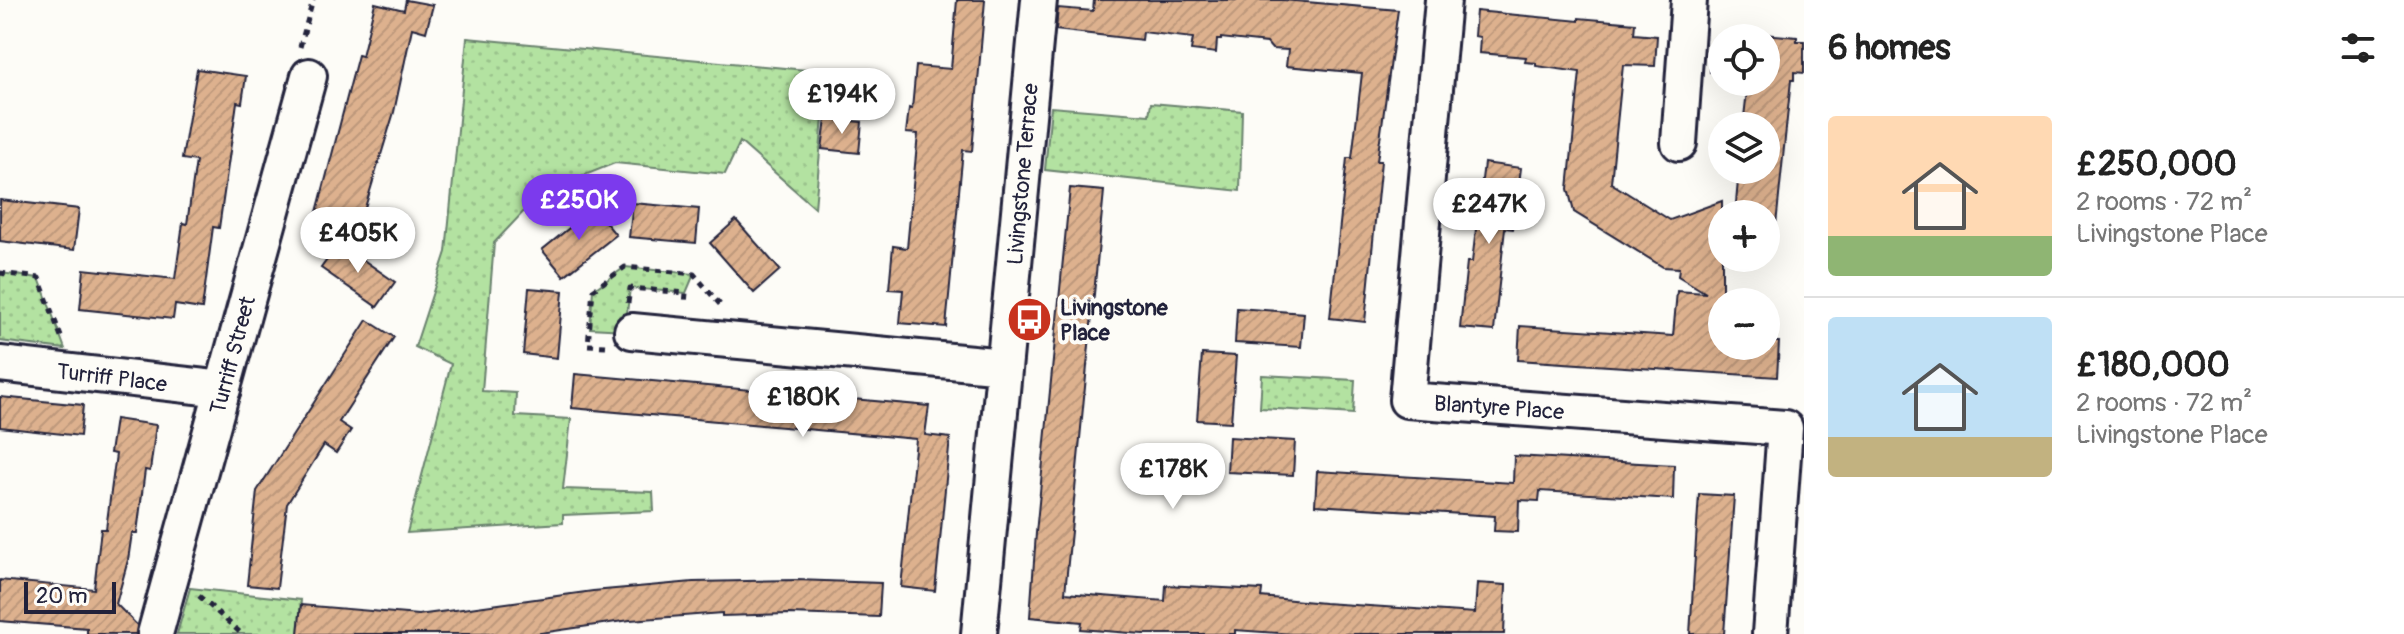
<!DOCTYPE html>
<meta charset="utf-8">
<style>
:root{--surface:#fff;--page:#f2f2f2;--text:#222;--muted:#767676;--line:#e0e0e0;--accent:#7c3aed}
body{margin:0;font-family:Pangolin,sans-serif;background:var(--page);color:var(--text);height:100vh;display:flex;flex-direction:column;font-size:30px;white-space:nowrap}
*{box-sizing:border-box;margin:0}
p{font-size:26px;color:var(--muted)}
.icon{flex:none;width:44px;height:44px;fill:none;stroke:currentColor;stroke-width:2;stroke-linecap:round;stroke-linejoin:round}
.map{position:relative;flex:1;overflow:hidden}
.details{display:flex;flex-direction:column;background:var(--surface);width:600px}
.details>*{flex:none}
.controls{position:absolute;left:1708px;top:24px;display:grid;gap:16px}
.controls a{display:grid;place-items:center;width:72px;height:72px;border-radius:50%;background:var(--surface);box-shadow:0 8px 32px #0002;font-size:40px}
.scale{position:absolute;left:24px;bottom:20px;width:92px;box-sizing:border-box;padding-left:8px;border:4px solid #22223b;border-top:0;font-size:22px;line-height:28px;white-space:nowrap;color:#22223b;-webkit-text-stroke:6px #fdfcf7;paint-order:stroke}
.price{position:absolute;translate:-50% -68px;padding:0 18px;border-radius:28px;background:#fff;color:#222;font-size:26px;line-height:52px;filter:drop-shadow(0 2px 4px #0008)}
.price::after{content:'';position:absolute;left:50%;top:48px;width:24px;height:18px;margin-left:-12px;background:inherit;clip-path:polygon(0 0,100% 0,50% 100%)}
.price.active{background:var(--accent);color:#fff}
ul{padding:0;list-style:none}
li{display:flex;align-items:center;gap:24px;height:200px;padding:0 24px}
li+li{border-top:2px solid var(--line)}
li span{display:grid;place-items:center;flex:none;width:224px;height:160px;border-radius:8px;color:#555}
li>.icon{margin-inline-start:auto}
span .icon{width:96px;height:96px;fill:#fffc;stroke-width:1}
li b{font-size:34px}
h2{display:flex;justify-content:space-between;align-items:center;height:96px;padding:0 24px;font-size:34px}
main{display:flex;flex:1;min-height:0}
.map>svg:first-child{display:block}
.grass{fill:url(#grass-dots);stroke:#6a826e;stroke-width:2}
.building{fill:url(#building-hatch);stroke:#22223b;stroke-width:2}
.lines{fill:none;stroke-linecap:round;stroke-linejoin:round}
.minor-casing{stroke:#22223b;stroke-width:40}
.path{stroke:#22223b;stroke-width:5;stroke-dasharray:6 6;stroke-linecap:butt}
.minor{stroke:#fdfcf7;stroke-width:34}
.labels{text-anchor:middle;stroke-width:8;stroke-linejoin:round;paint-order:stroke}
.street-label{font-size:22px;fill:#22223b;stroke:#fdfcf7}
.poi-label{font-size:22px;font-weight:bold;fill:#22223b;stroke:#fdfcf7;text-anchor:start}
</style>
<main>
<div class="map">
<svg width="1804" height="634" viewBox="0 0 1804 634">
<defs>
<pattern id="grass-dots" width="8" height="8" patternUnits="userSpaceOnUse" patternTransform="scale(2)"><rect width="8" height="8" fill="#b3e2a1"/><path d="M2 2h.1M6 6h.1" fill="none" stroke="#9ac28c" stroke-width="1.8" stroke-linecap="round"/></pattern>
<pattern id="building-hatch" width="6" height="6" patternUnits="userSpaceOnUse" patternTransform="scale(2)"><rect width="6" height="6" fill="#ddb18e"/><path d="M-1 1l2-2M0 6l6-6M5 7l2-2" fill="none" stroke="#bd987b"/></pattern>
</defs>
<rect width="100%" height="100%" fill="#fdfcf7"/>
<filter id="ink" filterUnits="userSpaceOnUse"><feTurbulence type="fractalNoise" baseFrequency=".0125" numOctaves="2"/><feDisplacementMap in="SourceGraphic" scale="16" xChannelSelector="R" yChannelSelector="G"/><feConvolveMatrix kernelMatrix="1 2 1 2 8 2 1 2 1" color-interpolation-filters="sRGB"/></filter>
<g filter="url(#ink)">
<g class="grass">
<polygon points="467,38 827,72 815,208 740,142 725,174 615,163 542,192 494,243 482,391 516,393 515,416 571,419 563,489 653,492 654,511 563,515 563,523 407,533 451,364 415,347 446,252"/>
<polygon points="1151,103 1242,111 1240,191 1045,170 1051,107 1149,115"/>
<polygon points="625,267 694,274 686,293 630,288 625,330 590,328 593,290"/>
<polygon points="0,273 39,278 65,349 0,341"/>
<polygon points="1262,375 1355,380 1353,414 1260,408"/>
<polygon points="190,588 301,600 298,634 177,634"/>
</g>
<g class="building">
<polygon points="406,0 433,5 426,32 412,28 394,112 360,224 317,212 358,55 362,56 375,3 404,10"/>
<polygon points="957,0 985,0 972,151 963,150 946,327 900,323 903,290 889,289 893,246 907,248 918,134 906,133 909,108 912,109 916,66 951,69"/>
<polygon points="1094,0 1283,0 1398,10 1377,161 1381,161 1365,322 1330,318 1347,158 1352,158 1362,73 1286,66 1288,50 1272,49 1267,43 1221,38 1221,40 1217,40 1216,53 1191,50 1193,38 1143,32 1142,40 1056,30 1058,8 1093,11"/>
<polygon points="1476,11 1579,21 1579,18 1635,23 1634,34 1657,36 1655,66 1623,65 1611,183 1670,220 1722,201 1722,294 1745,295 1744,302 1722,302 1722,346 1766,346 1766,342 1779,342 1777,377 1518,360 1520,326 1673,336 1677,291 1706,293 1678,276 1679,268 1663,267 1574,212 1568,189 1580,72 1536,66 1536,63 1525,62 1526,57 1479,53 1480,37 1474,36"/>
<polygon points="1741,32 1797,37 1797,41 1804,41 1804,73 1794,72 1794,80 1791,80 1776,225 1766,220 1766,214 1735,214 1739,170 1766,170 1766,126 1743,126 1748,82 1766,82 1766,38 1741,38"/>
<polygon points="1712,44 1722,45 1722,72 1710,72"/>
<polygon points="197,69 246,76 242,103 237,102 219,228 213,227 202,309 175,305 173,319 80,309 84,269 175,279 183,223 187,224 196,161 182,159"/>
<polygon points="826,119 862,122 859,153 822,149"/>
<polygon points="1484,163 1521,168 1513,229 1505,228 1494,331 1460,328 1467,262 1472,262"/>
<polygon points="1070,188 1104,191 1065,593 1165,601 1166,585 1262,590 1261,597 1324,603 1475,613 1477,583 1506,585 1504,634 1291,634 1235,630 1235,634 1143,634 1081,629 1082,622 1030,617 1036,533"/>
<polygon points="0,200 79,209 74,250 0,241"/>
<polygon points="633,203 699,209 696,243 629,237"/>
<polygon points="594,208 616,235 564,276 542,250"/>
<polygon points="736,220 780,270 754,293 710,243"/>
<polygon points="339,243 395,282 377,307 321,268"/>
<polygon points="529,288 563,291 557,358 523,354"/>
<polygon points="1237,308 1304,313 1301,347 1235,343"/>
<polygon points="367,320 394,337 339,422 351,430 336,453 324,445 287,504 277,588 247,585 257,491"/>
<polygon points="1202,354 1236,356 1231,422 1197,420"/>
<polygon points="575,374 929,406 925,435 950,438 935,591 901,587 916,439 572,408"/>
<polygon points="0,397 83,405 80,436 0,427"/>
<polygon points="115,419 156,425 150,471 145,470 137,533 132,533 128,560 116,604 137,625 136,634 87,634 87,628 0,621 0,580 94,589 101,529 106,529 116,454 110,453"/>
<polygon points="1229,437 1295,441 1293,475 1227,472"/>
<polygon points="1514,456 1674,465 1673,499 1540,491 1539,501 1519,500 1518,532 1494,531 1495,516 1315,505 1317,471 1513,483"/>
<polygon points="1699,494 1734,496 1724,634 1690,634"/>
<polygon points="796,580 881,583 879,617 789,614 722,616 722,613 630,620 534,634 298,634 301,605 418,615 593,591 693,582"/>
</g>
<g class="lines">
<defs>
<g id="minor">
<polyline points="1443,0 1407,400 1785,428 1770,634"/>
<polyline points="1679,143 1689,0"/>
<polyline points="632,331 1004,366"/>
<polyline points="0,364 223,389"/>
<polyline points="155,634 309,76"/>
<polyline points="979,634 1039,0"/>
</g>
</defs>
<use href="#minor" class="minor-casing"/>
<g class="path">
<polyline points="300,47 313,0"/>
<polyline points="0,273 39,278 63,342"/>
<polyline points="628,303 630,288 686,293 685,304"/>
<polyline points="606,346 588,345 593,290 625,267 694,274 722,307"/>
<polyline points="199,596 242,634"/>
</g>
<use href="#minor" class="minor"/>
</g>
</g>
<defs>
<symbol id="bus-disc" viewBox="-11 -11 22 22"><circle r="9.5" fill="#c8321e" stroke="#fdfcf7"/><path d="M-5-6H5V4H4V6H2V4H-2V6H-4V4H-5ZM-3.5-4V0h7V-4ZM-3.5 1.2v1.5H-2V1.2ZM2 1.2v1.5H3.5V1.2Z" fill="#fff"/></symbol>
</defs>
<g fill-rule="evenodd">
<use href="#bus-disc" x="1004" y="294" width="51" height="51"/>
</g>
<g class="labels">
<g class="street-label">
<text transform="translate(1022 174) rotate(-85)" y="8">Livingstone Terrace</text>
<text transform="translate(232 355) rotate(-75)" y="8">Turriff Street</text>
<text transform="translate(112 377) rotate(7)" y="8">Turriff Place</text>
<text transform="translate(1499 407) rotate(4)" y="8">Blantyre Place</text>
</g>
<g class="poi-label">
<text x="1060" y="315">Livingstone<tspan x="1060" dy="25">Place</tspan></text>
</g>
</g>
</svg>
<div class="controls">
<a><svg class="icon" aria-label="locate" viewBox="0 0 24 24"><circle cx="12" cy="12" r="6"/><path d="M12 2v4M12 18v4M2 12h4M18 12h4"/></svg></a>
<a><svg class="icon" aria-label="layers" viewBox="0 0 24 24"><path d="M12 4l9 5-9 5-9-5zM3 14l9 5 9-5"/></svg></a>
<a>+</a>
<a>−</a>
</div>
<div class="scale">20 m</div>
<b class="price" style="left:842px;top:136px">£194K</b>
<b class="price active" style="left:579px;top:242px">£250K</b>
<b class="price" style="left:1489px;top:246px">£247K</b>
<b class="price" style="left:358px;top:275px">£405K</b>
<b class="price" style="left:803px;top:439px">£180K</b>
<b class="price" style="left:1173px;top:511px">£178K</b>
</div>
<section class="details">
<h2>6 homes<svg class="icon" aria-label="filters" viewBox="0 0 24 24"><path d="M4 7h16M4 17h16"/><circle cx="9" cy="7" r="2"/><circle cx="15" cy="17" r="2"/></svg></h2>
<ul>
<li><span style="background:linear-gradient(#ffd9b3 75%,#8fb573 0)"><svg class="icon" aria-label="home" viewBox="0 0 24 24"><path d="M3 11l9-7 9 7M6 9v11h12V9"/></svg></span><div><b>£250,000</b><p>2 rooms · 72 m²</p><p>Livingstone Place</p></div></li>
<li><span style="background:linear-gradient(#bfe0f5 75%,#c2b280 0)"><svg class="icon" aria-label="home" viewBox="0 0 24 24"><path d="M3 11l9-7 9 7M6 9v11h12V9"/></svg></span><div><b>£180,000</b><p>2 rooms · 72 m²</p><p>Livingstone Place</p></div></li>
</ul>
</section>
</main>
